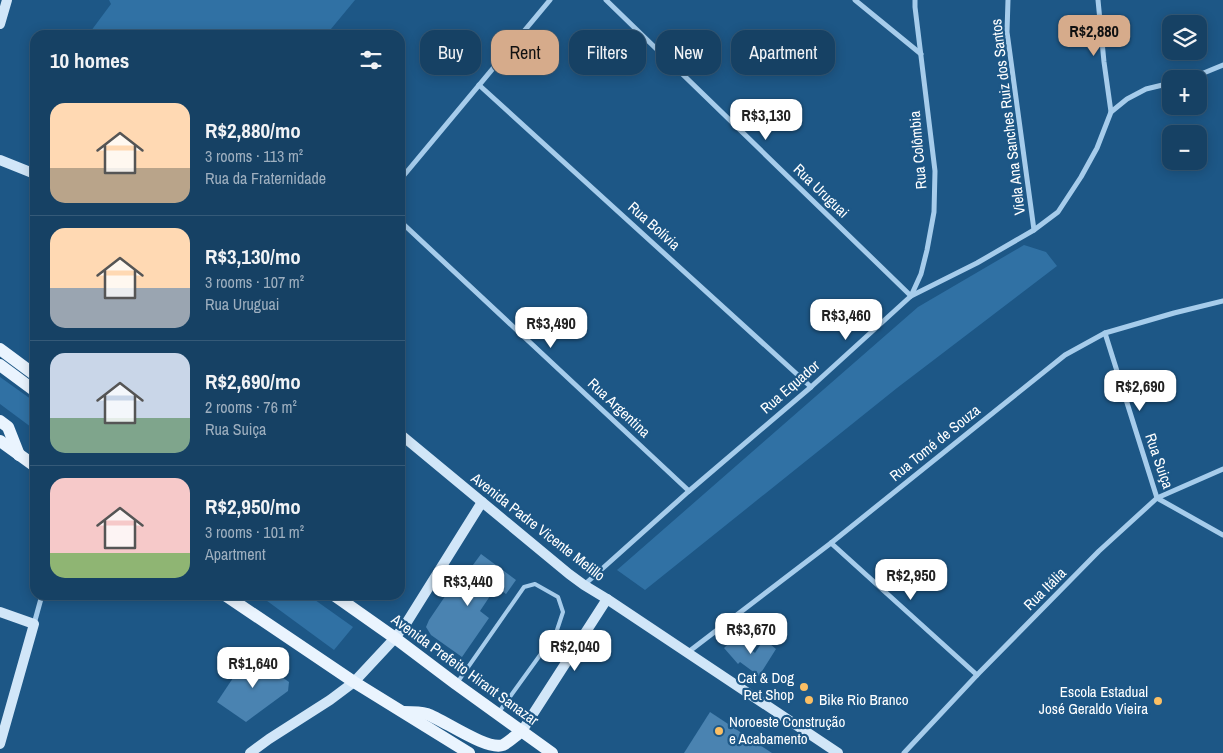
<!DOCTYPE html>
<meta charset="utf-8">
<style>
:root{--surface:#164164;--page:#234c6d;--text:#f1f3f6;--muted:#9eafbf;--line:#355a78;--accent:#d6ab8b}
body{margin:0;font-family:"Archivo Narrow",sans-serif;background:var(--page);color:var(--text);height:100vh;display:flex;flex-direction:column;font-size:19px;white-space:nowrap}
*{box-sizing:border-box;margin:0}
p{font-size:16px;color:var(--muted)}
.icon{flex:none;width:28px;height:28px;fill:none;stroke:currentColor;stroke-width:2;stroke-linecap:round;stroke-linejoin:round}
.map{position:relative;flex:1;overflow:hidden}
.panel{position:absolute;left:30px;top:30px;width:375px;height:570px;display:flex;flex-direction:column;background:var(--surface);border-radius:15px;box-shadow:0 2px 12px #0003,0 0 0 1px var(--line)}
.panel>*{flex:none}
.banner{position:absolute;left:420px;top:30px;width:475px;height:45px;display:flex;gap:10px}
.buttons{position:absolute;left:1162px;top:15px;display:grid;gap:10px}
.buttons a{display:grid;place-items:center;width:45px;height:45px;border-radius:10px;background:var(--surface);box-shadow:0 2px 12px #0003,0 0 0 1px var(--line);font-size:25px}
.price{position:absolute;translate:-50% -42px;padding:0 11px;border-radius:10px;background:#fff;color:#222;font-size:16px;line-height:32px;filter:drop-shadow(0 1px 2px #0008)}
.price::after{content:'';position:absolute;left:50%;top:30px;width:15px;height:11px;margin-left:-8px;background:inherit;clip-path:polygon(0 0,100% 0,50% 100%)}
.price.on{background:var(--accent);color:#111}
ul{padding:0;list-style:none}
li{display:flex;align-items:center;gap:15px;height:125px;padding:0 20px}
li+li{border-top:1px solid var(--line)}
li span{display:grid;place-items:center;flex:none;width:140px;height:100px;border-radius:15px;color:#555}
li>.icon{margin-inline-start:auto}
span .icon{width:60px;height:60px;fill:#fffc;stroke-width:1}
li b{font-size:21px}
h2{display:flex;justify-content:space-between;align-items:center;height:60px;padding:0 20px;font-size:21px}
.chip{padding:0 18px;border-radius:15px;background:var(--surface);box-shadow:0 2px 12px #0003,0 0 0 1px var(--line);font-size:18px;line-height:45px}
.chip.on{background:var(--accent);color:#111}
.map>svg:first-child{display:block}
.green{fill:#3071a4}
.building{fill:#4a83b1}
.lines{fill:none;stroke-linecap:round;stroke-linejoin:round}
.lane{stroke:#a6cceb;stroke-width:4}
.street{stroke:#a6cceb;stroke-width:5}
.secondary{stroke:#d1e6f8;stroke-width:10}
.primary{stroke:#eaf4fe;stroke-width:12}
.poi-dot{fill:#fbbf64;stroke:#1d5786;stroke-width:2}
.labels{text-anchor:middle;stroke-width:4.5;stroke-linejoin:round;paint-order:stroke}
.street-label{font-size:15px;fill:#fff;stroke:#1d5786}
.poi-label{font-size:15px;fill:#fff;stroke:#1d5786;text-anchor:end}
</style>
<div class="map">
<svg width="1223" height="753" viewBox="0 0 1223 753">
<rect width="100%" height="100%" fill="#1d5786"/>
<g class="green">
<polygon points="109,0 355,0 326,35 88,35 111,4"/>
<polygon points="1024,245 1046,252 1057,266 897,388 645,590 617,570 918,307"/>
<polygon points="0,377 35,402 35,430 0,404"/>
<polygon points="259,595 308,595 353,627 334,650"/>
</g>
<g class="building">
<polygon points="481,554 516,580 506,594 496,587 480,611 489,618 462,657 431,635 426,627 429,620 448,592 457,597 476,573 470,569"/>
<polygon points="735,637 755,653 764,639 776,649 759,676 740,662 738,664 724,648"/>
<polygon points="249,654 289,682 288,691 246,722 217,702"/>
<polygon points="710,712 772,753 684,753"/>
</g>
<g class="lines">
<polyline class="lane" points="457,683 524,587 535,584 558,597 563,612 556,633 499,712"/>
<g class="street">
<polyline points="606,0 911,296 921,274 927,250 934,212 935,171 915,7 915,0"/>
<polyline points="855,0 921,54"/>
<polyline points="1008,0 1007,32 1034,230"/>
<polyline points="1098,0 1104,62 1111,112"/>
<polyline points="1189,79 1223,65"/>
<polyline points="479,85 811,387"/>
<polyline points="400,180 550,0"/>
<polyline points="400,221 689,491"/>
<polyline points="1105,333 1157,498 1223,535"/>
<polyline points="831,543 977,675"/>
<polyline points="584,585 689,491 811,387 911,296 977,263 1034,230 1058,212 1081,177 1097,148 1111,112 1127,99 1146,89 1171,83"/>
<polyline points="34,624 42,595"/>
<polyline points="687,653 831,543 1065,355 1105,333 1174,313 1223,301"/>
<polyline points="904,753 977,675 1099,551 1157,498 1223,469"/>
</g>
<g class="secondary">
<polyline points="0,24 7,0"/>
<polyline points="0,160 35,174"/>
<polyline points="400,434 569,574 584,585 607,599 838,753"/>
<polyline points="0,612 34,624 0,744"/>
<polyline points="522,731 607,599"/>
<polyline points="250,753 269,739 330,700 354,682 395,638 407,622 482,502"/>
</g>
<g class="primary">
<polyline points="0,349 35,375"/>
<polyline points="0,365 35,391"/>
<polyline points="0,421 8,427 19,455"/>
<polyline points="0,441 35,466"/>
<polyline points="225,595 354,682 469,753"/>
<polyline points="334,595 395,638 456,684 552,753"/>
<path d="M404,712c7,0 16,0 23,2 17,6 60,37 76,31 6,-3 13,-10 19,-14"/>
</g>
</g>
<g class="poi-dot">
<circle cx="804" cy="687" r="5"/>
<circle cx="809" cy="700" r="5"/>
<circle cx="1158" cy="701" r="5"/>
<circle cx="719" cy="731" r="5"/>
</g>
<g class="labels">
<g class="street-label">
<text transform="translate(1008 117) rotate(-97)" y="5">Viela Ana Sanches Ruiz dos Santos</text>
<text transform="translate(918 150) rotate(-95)" y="5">Rua Colômbia</text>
<text transform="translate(821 191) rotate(44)" y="5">Rua Uruguai</text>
<text transform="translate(654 226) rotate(42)" y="5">Rua Bolívia</text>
<text transform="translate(790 387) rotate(-41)" y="5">Rua Equador</text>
<text transform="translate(619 408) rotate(43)" y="5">Rua Argentina</text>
<text transform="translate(935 443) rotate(-39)" y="5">Rua Tomé de Souza</text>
<text transform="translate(1159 461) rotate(71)" y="5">Rua Suiça</text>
<text transform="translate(538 527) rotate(38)" y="5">Avenida Padre Vicente Melillo</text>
<text transform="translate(1045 589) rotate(-45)" y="5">Rua Itália</text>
<text transform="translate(465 670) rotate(36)" y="5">Avenida Prefeito Hirant Sanazar</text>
</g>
<g class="poi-label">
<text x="794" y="683">Cat &amp; Dog<tspan x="794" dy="17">Pet Shop</tspan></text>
<text x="1148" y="697">Escola Estadual<tspan x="1148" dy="17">José Geraldo Vieira</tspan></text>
<text x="819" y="705" text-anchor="start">Bike Rio Branco</text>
<text x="729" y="727" text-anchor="start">Noroeste Construção<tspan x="729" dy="17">e Acabamento</tspan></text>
</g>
</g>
</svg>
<div class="buttons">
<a><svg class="icon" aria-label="layers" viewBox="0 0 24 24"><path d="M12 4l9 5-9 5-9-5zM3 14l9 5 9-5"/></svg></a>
<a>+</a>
<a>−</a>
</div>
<b class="price on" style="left:1094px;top:57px">R$2,880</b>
<b class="price" style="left:766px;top:141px">R$3,130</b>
<b class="price" style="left:846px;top:341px">R$3,460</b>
<b class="price" style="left:551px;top:349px">R$3,490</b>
<b class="price" style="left:1140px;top:412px">R$2,690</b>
<b class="price" style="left:911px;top:601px">R$2,950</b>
<b class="price" style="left:468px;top:607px">R$3,440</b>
<b class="price" style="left:751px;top:655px">R$3,670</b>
<b class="price" style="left:575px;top:672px">R$2,040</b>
<b class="price" style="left:253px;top:689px">R$1,640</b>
<div class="banner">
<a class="chip">Buy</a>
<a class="chip on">Rent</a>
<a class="chip">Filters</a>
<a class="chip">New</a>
<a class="chip">Apartment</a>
</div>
<section class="panel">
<h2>10 homes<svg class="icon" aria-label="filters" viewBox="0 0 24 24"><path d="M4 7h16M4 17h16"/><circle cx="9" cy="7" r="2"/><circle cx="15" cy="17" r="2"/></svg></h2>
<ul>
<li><span style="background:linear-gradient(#ffd9b3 65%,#b9a48a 0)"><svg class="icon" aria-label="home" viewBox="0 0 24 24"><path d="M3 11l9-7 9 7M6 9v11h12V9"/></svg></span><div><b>R$2,880/mo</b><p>3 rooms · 113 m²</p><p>Rua da Fraternidade</p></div></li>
<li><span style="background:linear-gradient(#ffd9b3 60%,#9aa5b1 0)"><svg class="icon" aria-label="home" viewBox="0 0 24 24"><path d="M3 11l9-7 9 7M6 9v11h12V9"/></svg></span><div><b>R$3,130/mo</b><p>3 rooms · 107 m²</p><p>Rua Uruguai</p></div></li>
<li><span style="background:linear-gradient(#c9d6e8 65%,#7fa58c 0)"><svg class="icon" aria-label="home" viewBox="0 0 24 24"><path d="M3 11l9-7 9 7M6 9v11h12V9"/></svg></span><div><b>R$2,690/mo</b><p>2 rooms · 76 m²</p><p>Rua Suiça</p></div></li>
<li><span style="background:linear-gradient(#f6c9c9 75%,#8fb573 0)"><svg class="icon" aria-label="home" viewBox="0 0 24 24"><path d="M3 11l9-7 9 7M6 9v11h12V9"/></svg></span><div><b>R$2,950/mo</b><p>3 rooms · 101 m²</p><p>Apartment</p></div></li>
</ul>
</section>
</div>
